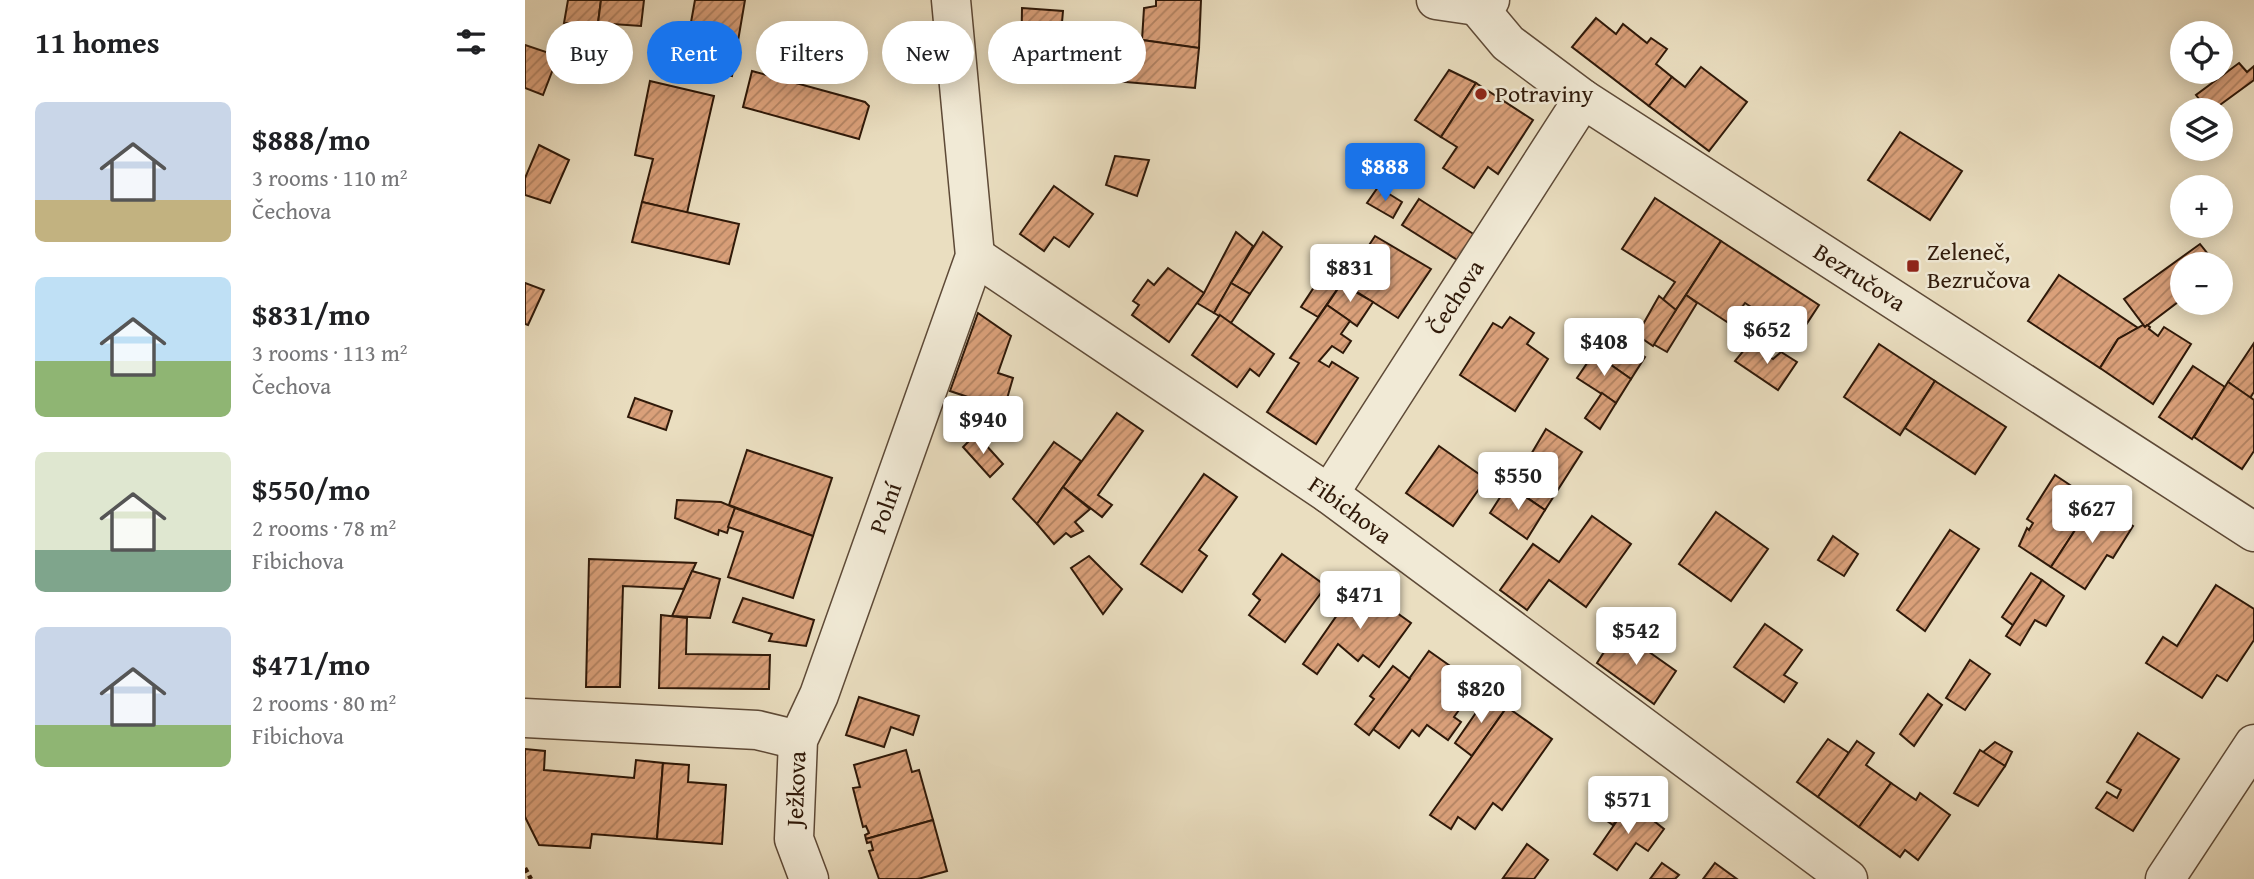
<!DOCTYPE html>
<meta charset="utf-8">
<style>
:root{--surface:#fff;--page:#f6f6f6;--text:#202124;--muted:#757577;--accent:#1a73e8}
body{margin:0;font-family:"Gentium Book Plus",serif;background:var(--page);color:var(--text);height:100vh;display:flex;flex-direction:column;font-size:26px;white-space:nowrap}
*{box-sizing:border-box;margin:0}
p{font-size:23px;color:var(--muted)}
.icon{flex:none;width:38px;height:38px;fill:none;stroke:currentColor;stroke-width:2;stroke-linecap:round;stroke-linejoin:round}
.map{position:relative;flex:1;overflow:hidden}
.side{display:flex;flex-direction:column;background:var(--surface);width:525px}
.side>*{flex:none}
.hud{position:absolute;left:21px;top:21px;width:665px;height:63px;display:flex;gap:14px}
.tools{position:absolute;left:1645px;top:21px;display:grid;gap:14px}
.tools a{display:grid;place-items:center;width:63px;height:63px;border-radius:50%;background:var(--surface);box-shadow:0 4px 18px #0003;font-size:35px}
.price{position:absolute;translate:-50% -60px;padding:0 16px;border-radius:7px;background:#fff;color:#222;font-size:23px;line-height:46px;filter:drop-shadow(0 2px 4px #0008)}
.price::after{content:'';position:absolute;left:50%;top:42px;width:21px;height:16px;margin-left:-10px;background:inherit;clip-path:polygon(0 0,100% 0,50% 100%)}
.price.on{background:var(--accent);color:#fff}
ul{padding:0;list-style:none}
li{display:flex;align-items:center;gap:21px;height:175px;padding:0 35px}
li span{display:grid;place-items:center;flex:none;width:196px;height:140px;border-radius:10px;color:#555}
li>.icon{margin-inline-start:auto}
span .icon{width:84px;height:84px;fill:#fffc;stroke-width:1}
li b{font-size:30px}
h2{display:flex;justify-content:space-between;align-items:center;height:84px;padding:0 35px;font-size:30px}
.pill{padding:0 24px;border-radius:32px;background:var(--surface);box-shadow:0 4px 18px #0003;font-size:24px;line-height:63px}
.pill.on{background:var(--accent);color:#fff}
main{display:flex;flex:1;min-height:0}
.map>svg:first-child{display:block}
.building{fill:url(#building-hatch);stroke:#2f1909;stroke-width:2}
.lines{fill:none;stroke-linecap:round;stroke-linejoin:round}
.minor-casing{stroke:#5e4a37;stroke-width:41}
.path{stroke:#2f1909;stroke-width:4.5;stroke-dasharray:5 3.5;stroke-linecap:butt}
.minor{stroke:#f1ead6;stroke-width:38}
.poi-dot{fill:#8f2418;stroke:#f1ead6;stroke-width:2.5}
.labels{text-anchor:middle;stroke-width:5;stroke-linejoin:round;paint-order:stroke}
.poi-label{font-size:24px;fill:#2f1909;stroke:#f1ead6;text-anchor:start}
.street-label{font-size:24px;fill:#2f1909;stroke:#f1ead6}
</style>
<main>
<section class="side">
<h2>11 homes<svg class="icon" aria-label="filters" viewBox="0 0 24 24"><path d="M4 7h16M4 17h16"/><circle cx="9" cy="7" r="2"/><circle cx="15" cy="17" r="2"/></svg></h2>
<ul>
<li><span style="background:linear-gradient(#c9d6e8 70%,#c2b280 0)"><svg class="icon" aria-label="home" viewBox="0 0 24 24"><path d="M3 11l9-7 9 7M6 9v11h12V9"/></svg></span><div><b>$888/mo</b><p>3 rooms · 110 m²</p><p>Čechova</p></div></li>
<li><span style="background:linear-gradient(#bfe0f5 60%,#8fb573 0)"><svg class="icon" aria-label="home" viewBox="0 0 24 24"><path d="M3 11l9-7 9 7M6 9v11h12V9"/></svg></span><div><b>$831/mo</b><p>3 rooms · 113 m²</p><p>Čechova</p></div></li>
<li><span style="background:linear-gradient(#dfe7d0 70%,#7fa58c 0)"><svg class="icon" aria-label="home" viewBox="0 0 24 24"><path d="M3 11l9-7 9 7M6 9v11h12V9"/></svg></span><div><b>$550/mo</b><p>2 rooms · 78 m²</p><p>Fibichova</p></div></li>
<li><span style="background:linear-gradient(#c9d6e8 70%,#8fb573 0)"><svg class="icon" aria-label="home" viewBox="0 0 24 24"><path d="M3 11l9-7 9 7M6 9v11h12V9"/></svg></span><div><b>$471/mo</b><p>2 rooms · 80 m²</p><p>Fibichova</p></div></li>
</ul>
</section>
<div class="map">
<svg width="1729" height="879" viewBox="0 0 1729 879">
<defs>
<pattern id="building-hatch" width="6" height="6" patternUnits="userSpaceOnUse" patternTransform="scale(1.75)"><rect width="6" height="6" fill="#daa07a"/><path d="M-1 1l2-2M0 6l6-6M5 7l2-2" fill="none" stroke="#b18262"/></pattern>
</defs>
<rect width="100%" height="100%" fill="#eadec0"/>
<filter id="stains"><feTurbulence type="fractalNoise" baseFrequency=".00286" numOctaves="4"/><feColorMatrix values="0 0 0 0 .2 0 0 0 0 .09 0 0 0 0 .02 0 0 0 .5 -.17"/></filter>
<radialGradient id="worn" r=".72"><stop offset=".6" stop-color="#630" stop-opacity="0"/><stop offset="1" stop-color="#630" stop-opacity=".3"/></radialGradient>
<g class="building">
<polygon points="43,0 76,0 73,23 39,23"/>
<polygon points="76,0 119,0 116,26 73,23"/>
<polygon points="170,0 220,0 207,76 158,67"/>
<polygon points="631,0 676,0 674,48 617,40 619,8 631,6"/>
<polygon points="497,8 538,11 536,34 617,40 674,48 670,88 496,73"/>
<polygon points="1071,18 1091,34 1098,24 1122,43 1126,38 1142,49 1131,64 1147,77 1124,106 1047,47"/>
<polygon points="0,45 33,56 18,95 0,88"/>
<polygon points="1714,63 1722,72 1729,66 1729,80 1688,110 1683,110 1671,95"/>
<polygon points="1176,67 1222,102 1184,151 1124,106 1147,77 1160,87"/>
<polygon points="924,70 951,83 916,137 890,120"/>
<polygon points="227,71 340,102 344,106 334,139 218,107"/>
<polygon points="125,81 189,96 162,213 117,202 128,159 110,155"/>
<polygon points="951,83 1008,120 973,174 963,167 949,188 918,168 932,147 916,137"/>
<polygon points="1375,132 1437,171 1405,220 1343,180"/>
<polygon points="14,145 44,160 25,203 0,195 0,178"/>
<polygon points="590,156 624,160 612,196 581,185"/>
<polygon points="529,186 568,214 544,247 529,237 519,251 495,234"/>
<polygon points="853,187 877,202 868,218 842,203"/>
<polygon points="1130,198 1196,241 1151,310 1137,301 1150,282 1097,249"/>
<polygon points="894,199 950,235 934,261 877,225"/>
<polygon points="117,202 214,224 204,264 107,242"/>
<polygon points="711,232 728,246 689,313 672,303 679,293"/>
<polygon points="738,232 757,247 725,294 706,283"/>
<polygon points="850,236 906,269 873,318 829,290 844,265 835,259"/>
<polygon points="1196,241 1294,305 1273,337 1220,303 1205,324 1161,295"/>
<polygon points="1675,244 1691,264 1657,264 1657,299 1620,327 1599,299"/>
<polygon points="800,258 836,278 828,292 791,268"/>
<polygon points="643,268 679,293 644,342 607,315 614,305 608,301 623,280 629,285"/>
<polygon points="799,272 816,284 793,317 776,307"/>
<polygon points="1534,275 1613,328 1593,339 1575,368 1503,321"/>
<polygon points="0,283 19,290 3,325 0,324"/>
<polygon points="706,283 725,294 706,323 689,313"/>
<polygon points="816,284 848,302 832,326 802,305"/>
<polygon points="1161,295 1172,303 1142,352 1128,344"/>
<polygon points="1134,296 1151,310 1128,346 1112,335"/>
<polygon points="802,305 825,321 816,334 826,341 818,353 807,346 794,361 804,367 807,362 833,378 791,444 742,412 774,363 765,358"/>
<polygon points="453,313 486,336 473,373 488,378 479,409 425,391"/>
<polygon points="695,315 749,354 734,376 725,369 712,387 667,355"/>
<polygon points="985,317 1009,333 1002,344 1023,359 990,411 935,375 968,323 977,328"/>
<polygon points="1618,325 1620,327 1622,325 1625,327 1624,329 1633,336 1639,327 1666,344 1628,404 1575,368 1593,339"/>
<polygon points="1082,333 1120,357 1106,379 1069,353"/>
<polygon points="1729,343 1729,392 1725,398 1703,382"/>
<polygon points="1224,344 1248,359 1256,352 1272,362 1253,390 1210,361"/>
<polygon points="1354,344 1410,381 1375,435 1319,397"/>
<polygon points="1069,353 1106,379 1091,403 1052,378"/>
<polygon points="1668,366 1700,387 1667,439 1634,417"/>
<polygon points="1410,381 1481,427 1450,474 1380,428"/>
<polygon points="1703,382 1729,400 1729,451 1717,469 1669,437"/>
<polygon points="1077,393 1091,403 1075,429 1060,418"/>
<polygon points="110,398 147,411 141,430 103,417"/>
<polygon points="592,413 618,431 573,495 587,505 577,517 538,487"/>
<polygon points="1021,429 1057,452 1020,510 992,491 1011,461 1005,456"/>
<polygon points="451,434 478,464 465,477 438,447"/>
<polygon points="529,442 556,461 512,524 488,499"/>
<polygon points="914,446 961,479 928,526 881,493"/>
<polygon points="222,450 307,478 288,536 204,505"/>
<polygon points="679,474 712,497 674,550 682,556 657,592 616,564"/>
<polygon points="1530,475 1569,501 1526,567 1494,546 1502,528 1504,530 1508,523 1502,519"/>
<polygon points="983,485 1020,510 1002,539 965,513"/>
<polygon points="538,487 565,509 550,522 558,531 546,537 541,533 529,544 512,524"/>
<polygon points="152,500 196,502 210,508 202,533 194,530 193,535 150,518"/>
<polygon points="1569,501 1608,526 1588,558 1582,555 1560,589 1526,567"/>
<polygon points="210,508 288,536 268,598 203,577 218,532 203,527"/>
<polygon points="1191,512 1243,549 1206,601 1154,564"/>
<polygon points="1067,516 1106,544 1061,607 1024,580 1002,610 975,590 1008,544 1034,562"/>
<polygon points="1425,530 1454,549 1400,631 1372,610"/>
<polygon points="1308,536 1333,554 1319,576 1293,560"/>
<polygon points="757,554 801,586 760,642 724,615 735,600 728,594"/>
<polygon points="564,556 597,589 578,614 546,568"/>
<polygon points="64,559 171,563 159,589 98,586 95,687 61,687"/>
<polygon points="167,571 195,579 185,618 147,616"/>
<polygon points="1506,573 1517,580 1489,626 1477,617"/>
<polygon points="1517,580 1539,596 1521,626 1510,620 1495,645 1481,636"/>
<polygon points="833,585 886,623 854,667 838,655 833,661 813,644 792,674 778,664"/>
<polygon points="1691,585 1729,609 1729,640 1702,681 1692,675 1677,698 1621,663 1638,637 1652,646"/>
<polygon points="218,598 289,620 281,646 244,641 247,634 208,622"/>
<polygon points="136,615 162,618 161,654 245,655 244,689 134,688"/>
<polygon points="1240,624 1277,650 1259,675 1272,683 1259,702 1209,667"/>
<polygon points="1093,630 1151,671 1129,704 1072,663"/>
<polygon points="904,651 952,685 929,717 936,722 923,740 902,725 894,736 887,730 874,748 848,729"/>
<polygon points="1445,660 1465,674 1440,710 1421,698"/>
<polygon points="868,666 885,679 844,735 830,724 849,699 845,696"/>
<polygon points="964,694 982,707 947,756 930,743"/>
<polygon points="1403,694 1417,705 1389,746 1375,734"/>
<polygon points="334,697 394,716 388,735 366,727 359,747 321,735"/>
<polygon points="982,707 1027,739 977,810 968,803 950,829 933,817 926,829 905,815"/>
<polygon points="1613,733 1654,759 1608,831 1571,808 1582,792 1592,798 1596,790 1582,782"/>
<polygon points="1303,739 1324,753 1293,797 1272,782"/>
<polygon points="1332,741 1349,753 1341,765 1366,783 1334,827 1293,797"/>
<polygon points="1470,742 1487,752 1480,766 1457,753"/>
<polygon points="0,749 20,751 19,770 109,778 111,760 138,763 132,839 67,834 65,848 14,845 0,817"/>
<polygon points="381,750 387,772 394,770 408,820 341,839 340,835 344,833 341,826 338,827 328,788 335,787 329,765"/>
<polygon points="1455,750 1480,766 1453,806 1429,793"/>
<polygon points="138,763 164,765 163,782 201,785 197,844 132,839"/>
<polygon points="1366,783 1391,800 1395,793 1425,815 1393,860 1380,850 1375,857 1334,827"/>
<polygon points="1081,786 1105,802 1088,825 1065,809"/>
<polygon points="1105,802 1139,829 1123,851 1111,843 1092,870 1069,854"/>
<polygon points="408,820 422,871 393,879 354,879 344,851 348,850 346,842 342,843 341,839"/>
<polygon points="1002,844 1023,860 1009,879 978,878"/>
<polygon points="1137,863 1154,875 1150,879 1125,879"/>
<polygon points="1190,863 1212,879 1178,879"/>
</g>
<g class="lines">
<defs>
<g id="minor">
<polyline points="911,0 952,6 965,0"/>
<path id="s1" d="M952,6l31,37 75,56 671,433"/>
<path id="s2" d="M450,256l354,238 519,385"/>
<path id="s3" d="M804,494l254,-395"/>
<polyline points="0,718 232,730 273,740"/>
<path id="s4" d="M284,879l-15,-40 4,-99 21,-45 156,-439 -24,-256"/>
<polyline points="1640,879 1729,744"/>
</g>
</defs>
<use href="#minor" class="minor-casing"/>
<polyline class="path" points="0,868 6,879"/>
<use href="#minor" class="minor"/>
</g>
<g class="poi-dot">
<circle cx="956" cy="94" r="7"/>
<rect x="1381" y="259" width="14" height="14" rx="3.5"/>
</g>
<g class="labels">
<g class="poi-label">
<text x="970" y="102">Potraviny</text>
<text x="1402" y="260">Zeleneč,<tspan x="1402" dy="28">Bezručova</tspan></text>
</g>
<g class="street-label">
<text dy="8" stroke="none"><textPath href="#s1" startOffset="471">Bezručova</textPath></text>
<text dy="8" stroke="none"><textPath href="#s3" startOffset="234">Čechova</textPath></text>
<text dy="8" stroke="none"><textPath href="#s4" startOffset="390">Polní</textPath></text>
<text dy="8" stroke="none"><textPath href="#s2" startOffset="453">Fibichova</textPath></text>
<text dy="8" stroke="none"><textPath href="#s4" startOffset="93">Ježkova</textPath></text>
</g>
</g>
<rect width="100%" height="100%" filter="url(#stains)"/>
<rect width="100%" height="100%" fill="url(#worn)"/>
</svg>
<div class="tools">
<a><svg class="icon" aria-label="locate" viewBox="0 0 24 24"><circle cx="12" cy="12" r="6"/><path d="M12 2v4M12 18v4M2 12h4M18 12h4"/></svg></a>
<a><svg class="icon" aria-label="layers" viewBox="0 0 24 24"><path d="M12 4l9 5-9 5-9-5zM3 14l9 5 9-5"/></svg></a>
<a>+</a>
<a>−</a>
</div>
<b class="price on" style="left:860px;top:203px">$888</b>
<b class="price" style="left:825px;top:304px">$831</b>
<b class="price" style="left:1242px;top:366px">$652</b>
<b class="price" style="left:1079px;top:378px">$408</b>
<b class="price" style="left:458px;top:456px">$940</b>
<b class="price" style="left:993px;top:512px">$550</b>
<b class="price" style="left:1567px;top:545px">$627</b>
<b class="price" style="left:835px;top:631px">$471</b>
<b class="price" style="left:1111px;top:667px">$542</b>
<b class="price" style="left:956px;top:725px">$820</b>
<b class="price" style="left:1103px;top:836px">$571</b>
<div class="hud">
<a class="pill">Buy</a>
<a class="pill on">Rent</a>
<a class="pill">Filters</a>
<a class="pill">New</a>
<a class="pill">Apartment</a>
</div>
</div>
</main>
